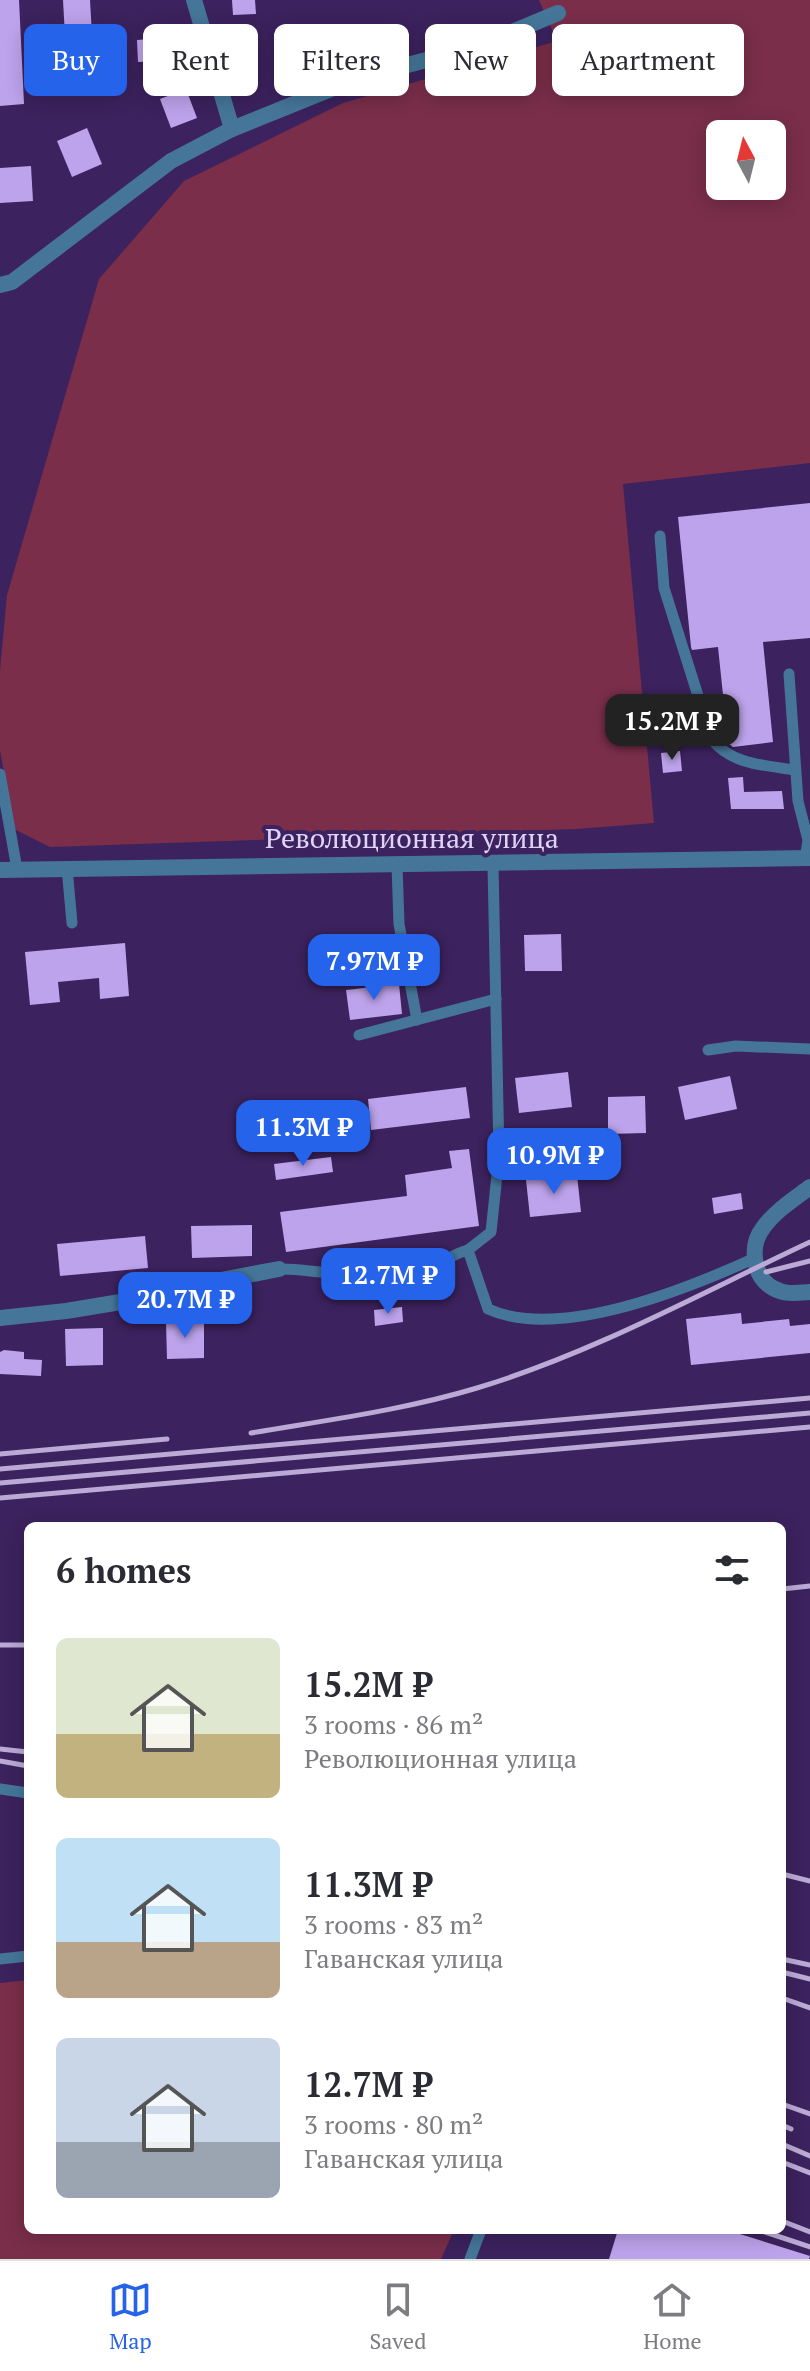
<!DOCTYPE html>
<meta charset="utf-8">
<style>
:root{--surface:#fff;--page:#f7f7f7;--text:#2b2b33;--muted:#7c7c81;--line:#e1e1e2;--accent:#2563eb}
body{margin:0;font-family:"PT Serif",serif;background:var(--page);color:var(--text);height:100vh;display:flex;flex-direction:column;font-size:30px;white-space:nowrap}
*{box-sizing:border-box;margin:0}
p{font-size:26px;color:var(--muted)}
.icon{flex:none;width:44px;height:44px;fill:none;stroke:currentColor;stroke-width:2;stroke-linecap:round;stroke-linejoin:round}
.map{position:relative;flex:1;overflow:hidden}
.sheet{position:absolute;left:24px;top:1522px;width:762px;height:712px;display:flex;flex-direction:column;background:var(--surface);border-radius:12px;box-shadow:0 4px 20px #0003}
.sheet>*{flex:none}
.guide{position:absolute;left:24px;top:24px;width:762px;height:72px;display:flex;gap:16px}
.needle{width:52px;rotate:353deg}
.buttons{position:absolute;left:706px;top:120px;display:grid;gap:16px}
.buttons a{display:grid;place-items:center;width:80px;height:80px;border-radius:12px;background:var(--surface);box-shadow:0 4px 20px #0003;font-size:40px}
.price{position:absolute;translate:-50% -68px;padding:0 18px;border-radius:16px;background:var(--accent);color:#fff;font-size:26px;line-height:52px;filter:drop-shadow(0 2px 4px #0008)}
.price::after{content:'';position:absolute;left:50%;top:48px;width:24px;height:18px;margin-left:-12px;background:inherit;clip-path:polygon(0 0,100% 0,50% 100%)}
.price.active{background:#222;color:#fff}
ul{padding:0;list-style:none}
li{display:flex;align-items:center;gap:24px;height:200px;padding:0 32px}
li span{display:grid;place-items:center;flex:none;width:224px;height:160px;border-radius:12px;color:#555}
li>.icon{margin-inline-start:auto}
span .icon{width:96px;height:96px;fill:#fffc;stroke-width:1}
li b{font-size:34px}
h2{display:flex;justify-content:space-between;align-items:center;height:96px;padding:0 32px;font-size:34px}
.tag{padding:0 28px;border-radius:12px;background:var(--surface);box-shadow:0 4px 20px #0003;font-size:28px;line-height:72px}
.tag.active{background:var(--accent);color:#fff}
.tab-bar{display:flex;justify-content:space-around;align-items:center;height:112px;border-top:2px solid var(--line);background:var(--surface);font-size:22px;color:var(--muted)}
.tab-bar a{display:grid;justify-items:center;gap:4px}
.tab-bar .active{color:var(--accent)}
.map>svg:first-child{display:block}
.green{fill:#7a2e49;fill-rule:evenodd}
.building{fill:#bda3eb}
.lines{fill:none;stroke-linecap:round;stroke-linejoin:round}
.service{stroke:#457699;stroke-width:11}
.minor{stroke:#457699;stroke-width:16}
.rail{stroke:#baaad5;stroke-width:5}
.labels{text-anchor:middle;stroke-width:8;stroke-linejoin:round;paint-order:stroke}
.street-label{font-size:28px;fill:#dfd3f8;stroke:#3c225e}
</style>
<div class="map">
<svg width="810" height="2259" viewBox="0 0 810 2259">
<rect width="100%" height="100%" fill="#3c225e"/>
<g class="green">
<path d="M539,0h271v463l-187,21 31,339 -77,6 -527,18 -36,-18 -14,-79v-80l7,-75 92,-316 85,-98 159,-78 214,-62zM720,134h52v52h-52z"/>
<polygon points="28,1980 28,2230 454,2230 441,2259 0,2259 0,1983"/>
</g>
<g class="building">
<polygon points="0,0 19,0 24,104 0,106"/>
<polygon points="63,0 90,0 92,35 65,36"/>
<polygon points="232,0 255,0 256,14 233,15"/>
<polygon points="177,37 178,60 138,62 137,40"/>
<polygon points="332,39 341,65 323,70 320,81 312,75 306,77 294,52"/>
<polygon points="186,89 197,118 171,128 160,99"/>
<polygon points="87,128 102,164 72,177 57,141"/>
<polygon points="31,166 33,201 0,203 0,168"/>
<polygon points="810,503 810,638 763,642 773,742 733,747 728,743 718,647 692,650 691,647 678,517"/>
<polygon points="680,751 682,771 663,773 661,753"/>
<polygon points="743,777 744,792 782,791 784,809 731,809 728,778"/>
<polygon points="561,934 562,971 525,971 524,935"/>
<polygon points="125,943 129,996 100,999 99,978 58,982 60,1002 30,1005 25,952"/>
<polygon points="399,984 402,1014 350,1020 346,990"/>
<polygon points="568,1072 572,1107 519,1113 515,1078"/>
<polygon points="730,1076 737,1109 685,1120 678,1087"/>
<polygon points="466,1087 470,1118 371,1130 368,1099"/>
<polygon points="645,1096 646,1133 608,1134 608,1097"/>
<polygon points="469,1149 479,1226 286,1252 280,1212 407,1196 405,1175 452,1168 449,1151"/>
<polygon points="331,1157 333,1172 276,1180 274,1164"/>
<polygon points="577,1175 581,1212 530,1217 526,1180"/>
<polygon points="741,1193 743,1209 714,1214 712,1198"/>
<polygon points="252,1225 252,1256 192,1258 191,1226"/>
<polygon points="145,1236 148,1268 60,1276 57,1244"/>
<polygon points="402,1307 403,1322 375,1326 374,1310"/>
<polygon points="741,1313 742,1324 789,1319 790,1326 810,1324 810,1353 691,1365 686,1319"/>
<polygon points="204,1321 204,1358 167,1359 166,1322"/>
<polygon points="103,1328 103,1365 66,1366 65,1329"/>
<polygon points="4,1350 24,1352 24,1359 42,1360 41,1376 0,1374 0,1352"/>
<polygon points="618,2230 727,2230 810,2256 809,2259 609,2259"/>
</g>
<g class="lines">
<g class="service">
<path d="M660,536l4,52 48,152c21,25 52,25 83,30"/>
<polyline points="789,674 798,801 809,844"/>
<polyline points="0,774 17,869"/>
<polyline points="397,865 399,924 417,1020"/>
<polyline points="67,868 72,923"/>
<polyline points="359,1035 496,999"/>
<polyline points="708,1050 736,1046 810,1049"/>
<polyline points="468,1250 491,1232 499,1156 493,865"/>
<path d="M279,1269c45,0 87,14 132,6 21,-4 37,-20 57,-25l20,59c71,32 199,-20 267,-51"/>
<polyline points="0,1789 28,1793"/>
<polyline points="0,1959 28,1956"/>
<polyline points="470,2259 481,2230"/>
</g>
<g class="minor">
<polyline points="194,0 232,129"/>
<polyline points="0,285 12,282 171,161 232,129 358,78 476,47 558,13"/>
<polyline points="808,858 810,843"/>
<polyline points="0,870 808,858"/>
<path d="M810,1187c-16,12 -35,24 -47,41 -14,18 -10,49 10,60 12,7 24,5 37,4"/>
<polyline points="0,1318 66,1311 169,1294 200,1284 279,1269"/>
</g>
<g class="rail">
<polyline points="766,1272 810,1261"/>
<path d="M251,1433c76,-13 153,-23 226,-45 116,-35 224,-95 333,-146"/>
<polyline points="0,1454 167,1439"/>
<polyline points="0,1469 810,1398"/>
<polyline points="0,1483 810,1413"/>
<polyline points="0,1498 810,1427"/>
<polyline points="782,1589 810,1586"/>
<polyline points="0,1645 28,1645"/>
<polyline points="0,1749 28,1752"/>
<polyline points="0,1761 28,1766"/>
<polyline points="782,1874 810,1881"/>
<polyline points="782,1959 810,1965"/>
<polyline points="782,1972 810,1979"/>
<polyline points="782,1998 810,2008"/>
<polyline points="782,2104 810,2114"/>
<polyline points="782,2125 791,2129"/>
<polyline points="782,2144 810,2156"/>
<polyline points="782,2162 810,2173"/>
<polyline points="782,2221 810,2232"/>
<polyline points="759,2230 810,2247"/>
</g>
</g>
<g class="labels">
<g class="street-label">
<text x="412" y="848">Революционная улица</text>
</g>
</g>
</svg>
<div class="buttons">
<a><svg class="needle" viewBox="-14 -14 28 28"><path d="M0-13l5 13h-10z" fill="#e53935"/><path d="M0 13l5-13h-10z" fill="#7c7c81"/></svg></a>
</div>
<b class="price active" style="left:672px;top:762px">15.2M ₽</b>
<b class="price" style="left:374px;top:1002px">7.97M ₽</b>
<b class="price" style="left:303px;top:1168px">11.3M ₽</b>
<b class="price" style="left:554px;top:1196px">10.9M ₽</b>
<b class="price" style="left:388px;top:1316px">12.7M ₽</b>
<b class="price" style="left:185px;top:1340px">20.7M ₽</b>
<div class="guide">
<a class="tag active">Buy</a>
<a class="tag">Rent</a>
<a class="tag">Filters</a>
<a class="tag">New</a>
<a class="tag">Apartment</a>
</div>
<section class="sheet">
<h2>6 homes<svg class="icon" aria-label="filters" viewBox="0 0 24 24"><path d="M4 7h16M4 17h16"/><circle cx="9" cy="7" r="2"/><circle cx="15" cy="17" r="2"/></svg></h2>
<ul>
<li><span style="background:linear-gradient(#dfe7d0 60%,#c2b280 0)"><svg class="icon" aria-label="home" viewBox="0 0 24 24"><path d="M3 11l9-7 9 7M6 9v11h12V9"/></svg></span><div><b>15.2M ₽</b><p>3 rooms · 86 m²</p><p>Революционная улица</p></div></li>
<li><span style="background:linear-gradient(#bfe0f5 65%,#b9a48a 0)"><svg class="icon" aria-label="home" viewBox="0 0 24 24"><path d="M3 11l9-7 9 7M6 9v11h12V9"/></svg></span><div><b>11.3M ₽</b><p>3 rooms · 83 m²</p><p>Гаванская улица</p></div></li>
<li><span style="background:linear-gradient(#c9d6e8 65%,#9aa5b1 0)"><svg class="icon" aria-label="home" viewBox="0 0 24 24"><path d="M3 11l9-7 9 7M6 9v11h12V9"/></svg></span><div><b>12.7M ₽</b><p>3 rooms · 80 m²</p><p>Гаванская улица</p></div></li>
</ul>
</section>
</div>
<nav class="tab-bar">
<a class="active"><svg class="icon" aria-label="map" viewBox="0 0 24 24"><path d="M3 6l6-2 6 2 6-2v14l-6 2-6-2-6 2zM9 4v14M15 6v14"/></svg>Map</a>
<a><svg class="icon" aria-label="saved" viewBox="0 0 24 24"><path d="M7 4h10v16l-5-4-5 4z"/></svg>Saved</a>
<a><svg class="icon" aria-label="home" viewBox="0 0 24 24"><path d="M3 11l9-7 9 7M6 9v11h12V9"/></svg>Home</a>
</nav>
